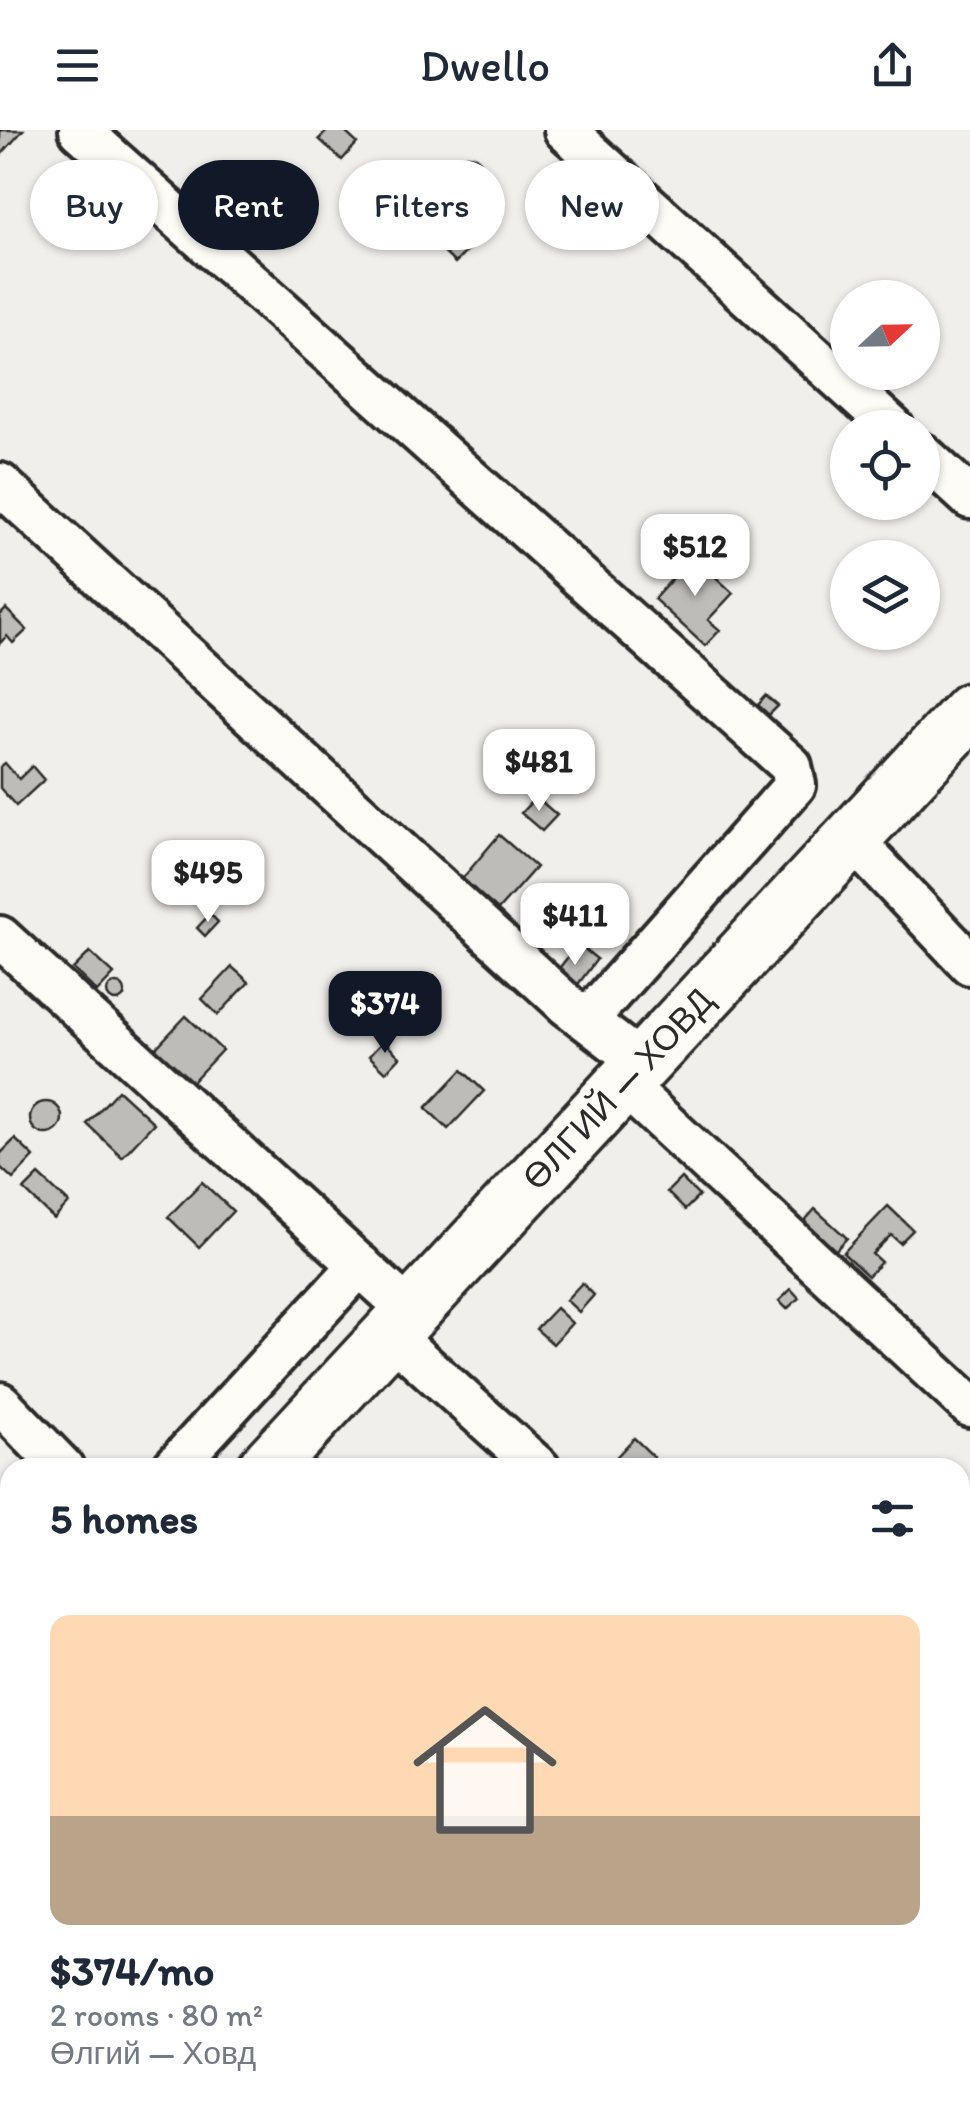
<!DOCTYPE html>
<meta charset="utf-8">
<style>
:root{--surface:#fff;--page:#f6f6f7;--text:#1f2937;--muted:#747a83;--line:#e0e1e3;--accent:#111827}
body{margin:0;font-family:Itim,sans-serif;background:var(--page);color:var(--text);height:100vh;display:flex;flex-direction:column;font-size:38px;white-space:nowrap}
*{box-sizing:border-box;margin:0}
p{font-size:32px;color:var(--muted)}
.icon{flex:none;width:55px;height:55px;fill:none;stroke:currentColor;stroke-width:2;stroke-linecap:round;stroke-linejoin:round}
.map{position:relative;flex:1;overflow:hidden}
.side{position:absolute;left:0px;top:1328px;width:970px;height:672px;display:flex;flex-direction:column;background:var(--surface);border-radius:30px 30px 0 0;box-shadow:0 2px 8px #0004}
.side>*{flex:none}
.top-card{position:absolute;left:30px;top:30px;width:910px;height:90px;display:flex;gap:20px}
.needle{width:65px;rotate:68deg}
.buttons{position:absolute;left:830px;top:150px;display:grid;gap:20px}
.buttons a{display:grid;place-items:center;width:110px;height:110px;border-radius:50%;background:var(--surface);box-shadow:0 2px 8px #0004;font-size:50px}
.price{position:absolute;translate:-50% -85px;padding:0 22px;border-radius:20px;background:#fff;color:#222;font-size:32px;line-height:65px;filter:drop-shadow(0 2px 5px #0008)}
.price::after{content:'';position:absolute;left:50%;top:60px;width:30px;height:22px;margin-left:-15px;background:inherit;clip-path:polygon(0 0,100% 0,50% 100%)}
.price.on{background:var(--accent);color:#fff}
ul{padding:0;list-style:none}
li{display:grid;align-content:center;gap:20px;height:530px;padding:0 50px}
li+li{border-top:2px solid var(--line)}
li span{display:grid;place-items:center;height:310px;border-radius:20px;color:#555}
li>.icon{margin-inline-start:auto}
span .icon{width:180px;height:180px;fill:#fffc;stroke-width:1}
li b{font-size:42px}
h2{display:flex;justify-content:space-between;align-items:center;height:120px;padding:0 50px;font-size:42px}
.tag{padding:0 35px;border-radius:45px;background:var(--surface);box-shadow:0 2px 8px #0004;font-size:35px;line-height:90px}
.tag.on{background:var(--accent);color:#fff}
header{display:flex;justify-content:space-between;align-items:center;height:130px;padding:0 50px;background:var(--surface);font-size:45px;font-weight:600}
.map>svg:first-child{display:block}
.building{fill:#bdbcb8;stroke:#2b2b2b;stroke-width:2.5}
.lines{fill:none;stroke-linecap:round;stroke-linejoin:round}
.minor-casing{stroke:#2b2b2b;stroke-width:48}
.highway-casing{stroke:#2b2b2b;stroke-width:62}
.minor{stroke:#fdfcf7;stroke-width:40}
.highway{stroke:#fdfcf7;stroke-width:55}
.labels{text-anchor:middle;stroke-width:8;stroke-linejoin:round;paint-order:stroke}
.street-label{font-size:35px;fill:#2b2b2b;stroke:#fdfcf7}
</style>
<header><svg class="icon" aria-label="menu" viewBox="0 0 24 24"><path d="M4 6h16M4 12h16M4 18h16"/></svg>Dwello<svg class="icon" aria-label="share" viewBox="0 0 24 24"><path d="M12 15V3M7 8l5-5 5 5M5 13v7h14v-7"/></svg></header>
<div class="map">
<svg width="970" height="1998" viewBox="0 0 970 1998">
<rect width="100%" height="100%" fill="#f0efeb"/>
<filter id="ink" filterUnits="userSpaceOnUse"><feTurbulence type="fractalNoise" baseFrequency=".01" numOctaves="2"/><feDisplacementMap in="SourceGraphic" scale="20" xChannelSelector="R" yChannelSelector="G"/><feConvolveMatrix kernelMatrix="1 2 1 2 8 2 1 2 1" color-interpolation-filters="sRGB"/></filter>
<g filter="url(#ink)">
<g class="building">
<polygon points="0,0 23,0 0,26"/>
<polygon points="328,0 343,0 357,13 342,30 319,9"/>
<circle cx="467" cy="42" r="17"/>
<polygon points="386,43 405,58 391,76 372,61"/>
<polygon points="452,104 469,119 455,133 439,118"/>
<polygon points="693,426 733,463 708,490 720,500 705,516 654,469"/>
<polygon points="6,479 27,500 13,513 7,506 0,513 0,485"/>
<polygon points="766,566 778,576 769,585 758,575"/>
<polygon points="548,618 576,642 560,661 532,637"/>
<polygon points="5,633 19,649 32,636 44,650 16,676 0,658 0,637"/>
<polygon points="536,667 557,685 542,701 521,683"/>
<polygon points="499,705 536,737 498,780 462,749"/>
<polygon points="210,784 218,792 205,806 197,798"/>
<polygon points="578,814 597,829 573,861 553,846"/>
<polygon points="90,822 114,844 97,862 73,839"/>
<polygon points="232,837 249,852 218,885 202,869"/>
<circle cx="116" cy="862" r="9"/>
<polygon points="186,886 222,920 191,953 155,919"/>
<polygon points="383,911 400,927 386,942 369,926"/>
<polygon points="462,940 484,961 448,999 426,978"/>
<polygon points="118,960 154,993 122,1027 87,994"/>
<circle cx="46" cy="988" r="16"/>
<polygon points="15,1009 34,1027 13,1049 0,1037 0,1024"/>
<polygon points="39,1045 69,1073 54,1089 24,1060"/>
<polygon points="681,1048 699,1066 685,1080 667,1062"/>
<polygon points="202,1052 233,1081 199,1117 168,1087"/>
<polygon points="888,1076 913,1100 900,1113 891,1105 872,1124 881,1132 868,1146 843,1123"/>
<polygon points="815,1079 847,1108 833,1123 802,1094"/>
<polygon points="582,1153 594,1165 579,1182 566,1170"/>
<polygon points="791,1159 799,1168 787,1179 779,1171"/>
<polygon points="556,1178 572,1193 553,1214 536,1199"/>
<polygon points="634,1308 654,1327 645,1338 614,1338 610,1334"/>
</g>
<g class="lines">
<defs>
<g id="minor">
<polyline points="80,0 791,636 795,655 587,890"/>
<polyline points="565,0 893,298"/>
<polyline points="922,324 970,368"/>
<polyline points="0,354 568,876 642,933"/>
<polyline points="851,708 970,834"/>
<polyline points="0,807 411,1182"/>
<polyline points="623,954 970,1276"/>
<polyline points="390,1204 539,1338"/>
<polyline points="0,1273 63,1338"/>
<polyline points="173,1338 360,1135"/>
<polyline points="0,1513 10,1503"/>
<polyline points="960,1715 970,1724"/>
<polyline points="293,1990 303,1998"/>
<polyline points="775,1990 784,1998"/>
</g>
<g id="highway">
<polyline points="266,1338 970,581"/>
<polyline points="0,1621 10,1611"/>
</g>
</defs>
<use href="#minor" class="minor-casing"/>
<use href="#highway" class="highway-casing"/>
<use href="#minor" class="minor"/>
<use href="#highway" class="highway"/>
</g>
</g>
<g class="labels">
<g class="street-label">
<text transform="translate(618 959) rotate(-47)" y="12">ӨЛГИЙ — ХОВД</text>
</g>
</g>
</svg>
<div class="buttons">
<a><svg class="needle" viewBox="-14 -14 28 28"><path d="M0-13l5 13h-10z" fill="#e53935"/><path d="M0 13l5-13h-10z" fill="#747a83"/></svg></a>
<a><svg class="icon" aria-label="locate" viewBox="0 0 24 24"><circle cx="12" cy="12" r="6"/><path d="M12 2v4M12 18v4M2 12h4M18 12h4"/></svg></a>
<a><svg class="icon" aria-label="layers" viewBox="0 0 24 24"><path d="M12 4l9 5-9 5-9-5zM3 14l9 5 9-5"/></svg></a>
</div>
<b class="price" style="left:695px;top:469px">$512</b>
<b class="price" style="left:539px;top:684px">$481</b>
<b class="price" style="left:208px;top:795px">$495</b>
<b class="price" style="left:575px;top:838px">$411</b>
<b class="price on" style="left:385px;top:926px">$374</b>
<div class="top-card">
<a class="tag">Buy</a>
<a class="tag on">Rent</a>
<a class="tag">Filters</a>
<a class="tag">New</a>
</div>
<section class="side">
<h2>5 homes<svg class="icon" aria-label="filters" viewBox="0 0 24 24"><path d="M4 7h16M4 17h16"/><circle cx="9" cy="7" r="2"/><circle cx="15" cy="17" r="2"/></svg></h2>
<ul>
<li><span style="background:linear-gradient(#ffd9b3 65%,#b9a48a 0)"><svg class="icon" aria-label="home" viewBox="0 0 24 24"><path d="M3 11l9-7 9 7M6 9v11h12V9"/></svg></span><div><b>$374/mo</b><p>2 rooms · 80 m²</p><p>Өлгий — Ховд</p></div></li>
</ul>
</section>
</div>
